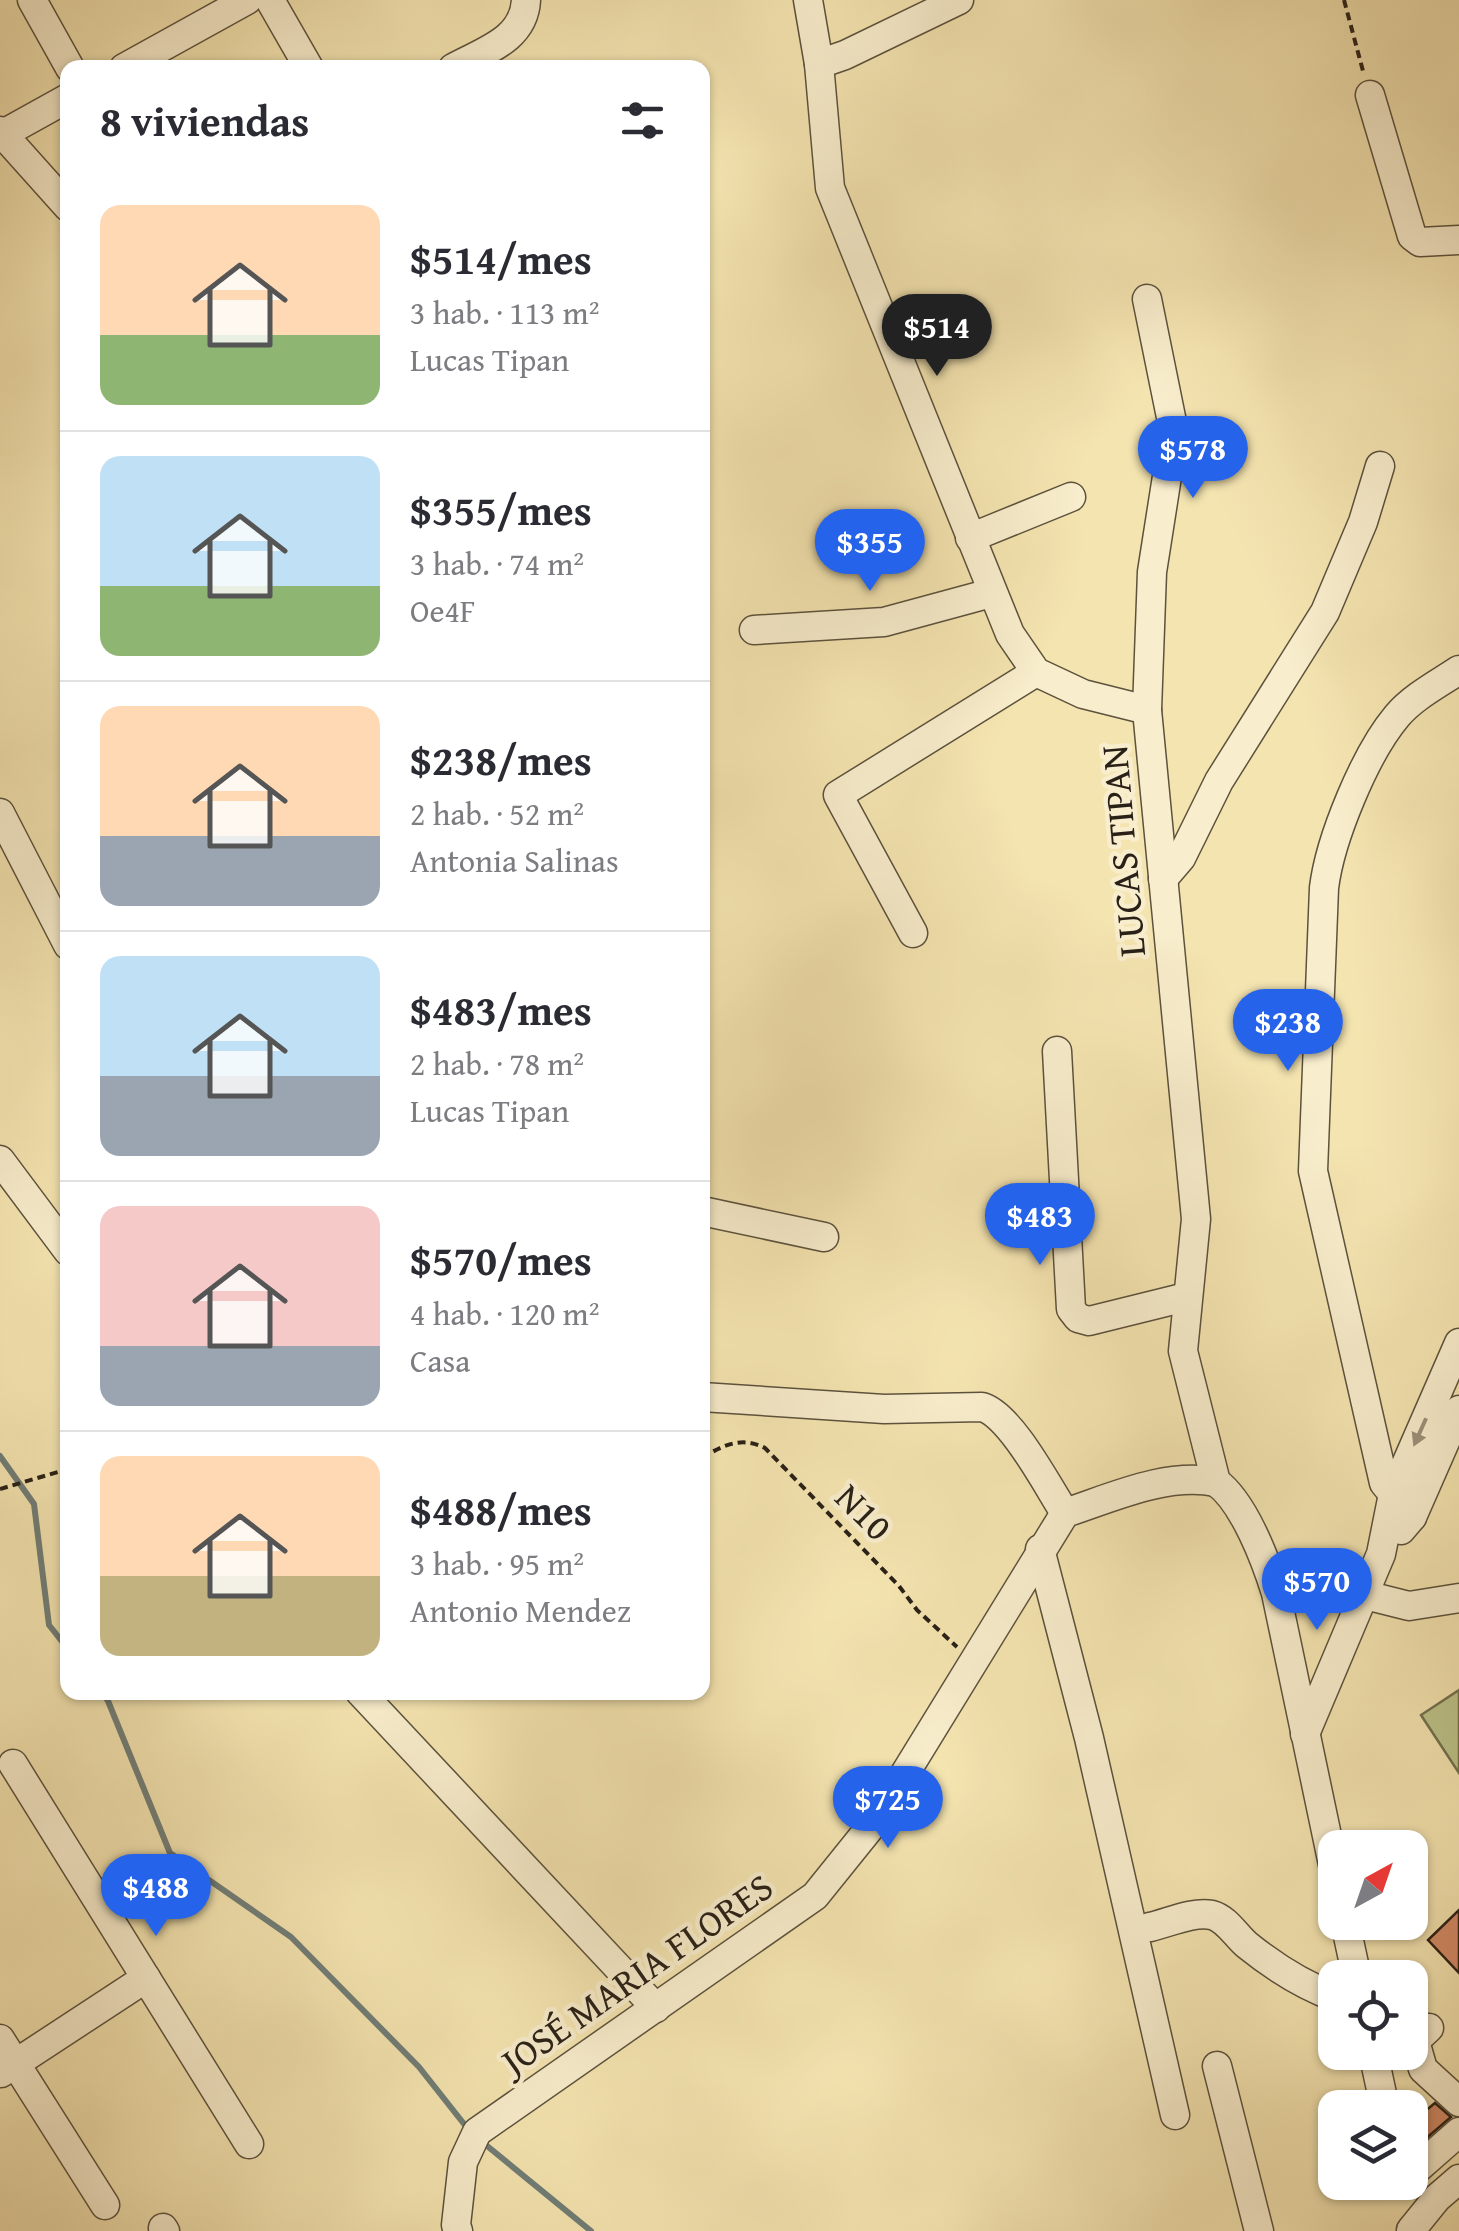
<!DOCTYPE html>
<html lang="es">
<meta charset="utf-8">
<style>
:root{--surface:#fff;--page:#f7f7f7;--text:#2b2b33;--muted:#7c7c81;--line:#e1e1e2;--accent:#2563eb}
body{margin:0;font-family:"Gentium Book Plus",serif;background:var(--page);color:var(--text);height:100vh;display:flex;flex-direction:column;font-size:38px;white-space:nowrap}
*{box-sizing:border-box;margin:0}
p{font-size:32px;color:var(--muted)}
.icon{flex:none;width:55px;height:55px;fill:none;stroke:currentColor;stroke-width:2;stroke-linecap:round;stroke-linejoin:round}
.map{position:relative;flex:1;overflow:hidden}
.details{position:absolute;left:60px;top:60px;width:650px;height:1640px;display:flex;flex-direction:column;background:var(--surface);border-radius:20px;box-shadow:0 2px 8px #0004}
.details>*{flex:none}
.needle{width:65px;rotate:40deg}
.buttons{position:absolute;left:1318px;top:1830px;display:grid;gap:20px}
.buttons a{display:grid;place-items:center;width:110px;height:110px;border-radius:20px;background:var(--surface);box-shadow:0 2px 8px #0004;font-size:50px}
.price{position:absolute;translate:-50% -85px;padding:0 22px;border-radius:35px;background:var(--accent);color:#fff;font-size:32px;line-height:65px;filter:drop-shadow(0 2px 5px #0008)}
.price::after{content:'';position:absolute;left:50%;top:60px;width:30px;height:22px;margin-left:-15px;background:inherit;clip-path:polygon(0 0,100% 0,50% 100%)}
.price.selected{background:#222;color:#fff}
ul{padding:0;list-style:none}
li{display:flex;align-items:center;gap:30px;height:250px;padding:0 40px}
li+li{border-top:2px solid var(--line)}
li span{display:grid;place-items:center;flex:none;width:280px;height:200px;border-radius:20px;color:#555}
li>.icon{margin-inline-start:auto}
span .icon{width:120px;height:120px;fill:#fffc;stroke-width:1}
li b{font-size:42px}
h2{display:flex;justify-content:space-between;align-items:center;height:120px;padding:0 40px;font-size:42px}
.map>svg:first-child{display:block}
.green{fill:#bcc48a;stroke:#727250;stroke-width:2.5}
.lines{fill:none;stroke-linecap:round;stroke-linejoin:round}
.stream{stroke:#717e77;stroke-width:6}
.building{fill:#d38b67;stroke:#292117;stroke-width:2.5}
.minor-casing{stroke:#5c523d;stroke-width:31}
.path{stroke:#292117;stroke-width:4;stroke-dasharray:8 5;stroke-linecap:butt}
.minor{stroke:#f8edcc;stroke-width:28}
.oneway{fill:#9b917b}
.labels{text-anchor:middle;stroke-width:9;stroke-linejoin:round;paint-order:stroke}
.street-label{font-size:38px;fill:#292117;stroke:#f8edcc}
</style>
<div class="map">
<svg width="1459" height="2231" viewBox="0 0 1459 2231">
<rect width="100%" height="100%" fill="#f4e4b0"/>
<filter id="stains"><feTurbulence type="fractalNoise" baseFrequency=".002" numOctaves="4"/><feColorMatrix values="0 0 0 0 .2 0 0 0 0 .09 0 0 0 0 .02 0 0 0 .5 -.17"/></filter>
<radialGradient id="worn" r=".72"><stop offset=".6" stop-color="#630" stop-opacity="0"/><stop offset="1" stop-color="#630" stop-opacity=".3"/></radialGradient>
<polygon class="green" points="1459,1690 1459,1773 1421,1715"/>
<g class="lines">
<g class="stream">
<polyline points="0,1456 34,1504 49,1625 68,1649"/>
<polyline points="102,1692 108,1701 170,1853 291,1937 419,2067 468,2129"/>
<polyline points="481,2141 591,2231"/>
</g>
</g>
<g class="building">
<polygon points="1459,1910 1459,1973 1428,1940"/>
<polygon points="1435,2103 1451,2117 1416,2147 1412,2122"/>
</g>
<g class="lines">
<defs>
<g id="minor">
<polyline points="32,0 70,68"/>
<polyline points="270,0 309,68"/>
<polyline points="808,0 819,64 830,188 1010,634 1036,672 1083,694 1147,710"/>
<polyline points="819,64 845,55 959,0"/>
<polyline points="124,68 247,0"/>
<path d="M453,68c31,-17 71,-28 73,-68"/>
<polyline points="1370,95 1412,236 1420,242 1459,240"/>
<polyline points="0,131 68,207"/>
<polyline points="3,134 68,98"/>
<path d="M1147,299l27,133 -22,140 -5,138 49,509 -13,132 33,131c28,20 50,79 60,111l59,281"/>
<polyline points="970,538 1071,497"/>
<polyline points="754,630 884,622 991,593"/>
<polyline points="0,813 68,945"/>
<polyline points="1163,879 1181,858 1219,781 1325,612 1363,522 1380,466"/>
<polyline points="913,933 838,795 1036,672"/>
<polyline points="1057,1051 1071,1309 1078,1318 1089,1321 1186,1297"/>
<polyline points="0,1160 68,1251"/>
<polyline points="702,1211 824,1237"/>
<path d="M702,1397l182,12 98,-2c29,8 66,80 83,106"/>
<path d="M1412,1517l-28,-34 -71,-312 11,-283c6,-49 41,-134 73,-172 16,-19 41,-32 62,-46"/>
<polyline points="1401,1530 1412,1517 1459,1410"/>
<polyline points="1040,1549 1089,1738 1175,2115"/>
<polyline points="1365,1595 1409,1606 1459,1598"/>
<polyline points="360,1692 656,2008"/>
<polyline points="1305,1734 1381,1554 1393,1494 1459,1343"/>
<polyline points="13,1764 249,2144"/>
<polyline points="1345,1922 1357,1978"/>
<path d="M1150,1927c18,-4 43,-16 62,-12 15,4 24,21 35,30 26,21 58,41 88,52"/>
<polyline points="1429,2028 1415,2041 1423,2069 1459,2102"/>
<polyline points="0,2039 105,2205"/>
<polyline points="1373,2052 1385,2108"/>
<polyline points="1217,2066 1259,2231"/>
<polyline points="1,2073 146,1978"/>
<polyline points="1410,2175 1459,2132"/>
<polyline points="163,2228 165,2231"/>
<polyline points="1411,2230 1437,2198 1459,2179"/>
<path d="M458,2231l-2,-6 7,-63 14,-30 338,-236 62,-77 188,-306c46,-15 101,-41 151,-31"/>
</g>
</defs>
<use href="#minor" class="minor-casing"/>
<g class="path">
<polyline points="1344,0 1363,71"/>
<path d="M702,1458c21,-13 40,-22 63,-10l134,138 18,24 40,37"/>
<polyline points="0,1489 68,1469"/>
</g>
<use href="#minor" class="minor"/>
</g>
<defs><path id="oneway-solid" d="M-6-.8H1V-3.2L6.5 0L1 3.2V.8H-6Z" transform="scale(2.5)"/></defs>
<use class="oneway" href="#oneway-solid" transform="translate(1420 1432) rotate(114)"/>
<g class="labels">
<g class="street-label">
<text transform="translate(1123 851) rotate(-95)" y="13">LUCAS TIPAN</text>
<text transform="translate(864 1512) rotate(45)" y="13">N10</text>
<text transform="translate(637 1974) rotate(-35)" y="13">JOSÉ MARIA FLORES</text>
</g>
</g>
<rect width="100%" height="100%" filter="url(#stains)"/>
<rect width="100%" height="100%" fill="url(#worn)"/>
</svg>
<div class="buttons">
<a><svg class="needle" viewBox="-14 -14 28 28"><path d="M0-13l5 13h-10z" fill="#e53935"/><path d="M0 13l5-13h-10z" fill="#7c7c81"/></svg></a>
<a><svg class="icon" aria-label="locate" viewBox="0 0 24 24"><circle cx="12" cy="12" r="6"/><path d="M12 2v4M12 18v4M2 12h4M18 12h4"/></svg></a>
<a><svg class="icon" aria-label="layers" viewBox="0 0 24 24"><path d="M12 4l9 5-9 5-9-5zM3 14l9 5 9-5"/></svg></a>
</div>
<b class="price selected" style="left:937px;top:379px">$514</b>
<b class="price" style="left:1193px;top:501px">$578</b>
<b class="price" style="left:870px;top:594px">$355</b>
<b class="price" style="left:1288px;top:1074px">$238</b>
<b class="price" style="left:1040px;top:1268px">$483</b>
<b class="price" style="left:1317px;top:1633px">$570</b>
<b class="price" style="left:888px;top:1851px">$725</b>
<b class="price" style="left:156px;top:1939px">$488</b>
<section class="details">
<h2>8 viviendas<svg class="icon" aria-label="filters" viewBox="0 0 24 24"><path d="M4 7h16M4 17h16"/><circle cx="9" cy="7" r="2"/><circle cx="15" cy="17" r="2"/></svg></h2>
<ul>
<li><span style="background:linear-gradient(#ffd9b3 65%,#8fb573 0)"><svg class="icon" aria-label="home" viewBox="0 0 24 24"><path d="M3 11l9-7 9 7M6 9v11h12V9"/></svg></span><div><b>$514/mes</b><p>3 hab. · 113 m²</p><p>Lucas Tipan</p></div></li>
<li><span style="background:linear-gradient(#bfe0f5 65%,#8fb573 0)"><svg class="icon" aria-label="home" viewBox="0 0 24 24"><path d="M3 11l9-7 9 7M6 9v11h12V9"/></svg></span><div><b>$355/mes</b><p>3 hab. · 74 m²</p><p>Oe4F</p></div></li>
<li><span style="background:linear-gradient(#ffd9b3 65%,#9aa5b1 0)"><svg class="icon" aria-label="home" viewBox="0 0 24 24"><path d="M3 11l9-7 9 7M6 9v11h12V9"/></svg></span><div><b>$238/mes</b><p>2 hab. · 52 m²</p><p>Antonia Salinas</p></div></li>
<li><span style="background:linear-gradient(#bfe0f5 60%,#9aa5b1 0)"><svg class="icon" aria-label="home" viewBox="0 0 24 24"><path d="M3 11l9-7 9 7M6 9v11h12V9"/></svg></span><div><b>$483/mes</b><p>2 hab. · 78 m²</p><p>Lucas Tipan</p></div></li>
<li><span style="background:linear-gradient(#f6c9c9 70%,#9aa5b1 0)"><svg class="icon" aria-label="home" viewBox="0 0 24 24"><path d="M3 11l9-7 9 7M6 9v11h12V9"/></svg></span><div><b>$570/mes</b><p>4 hab. · 120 m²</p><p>Casa</p></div></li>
<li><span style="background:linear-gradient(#ffd9b3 60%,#c2b280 0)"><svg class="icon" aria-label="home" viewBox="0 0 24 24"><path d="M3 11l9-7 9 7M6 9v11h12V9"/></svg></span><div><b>$488/mes</b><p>3 hab. · 95 m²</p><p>Antonio Mendez</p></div></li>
</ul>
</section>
</div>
